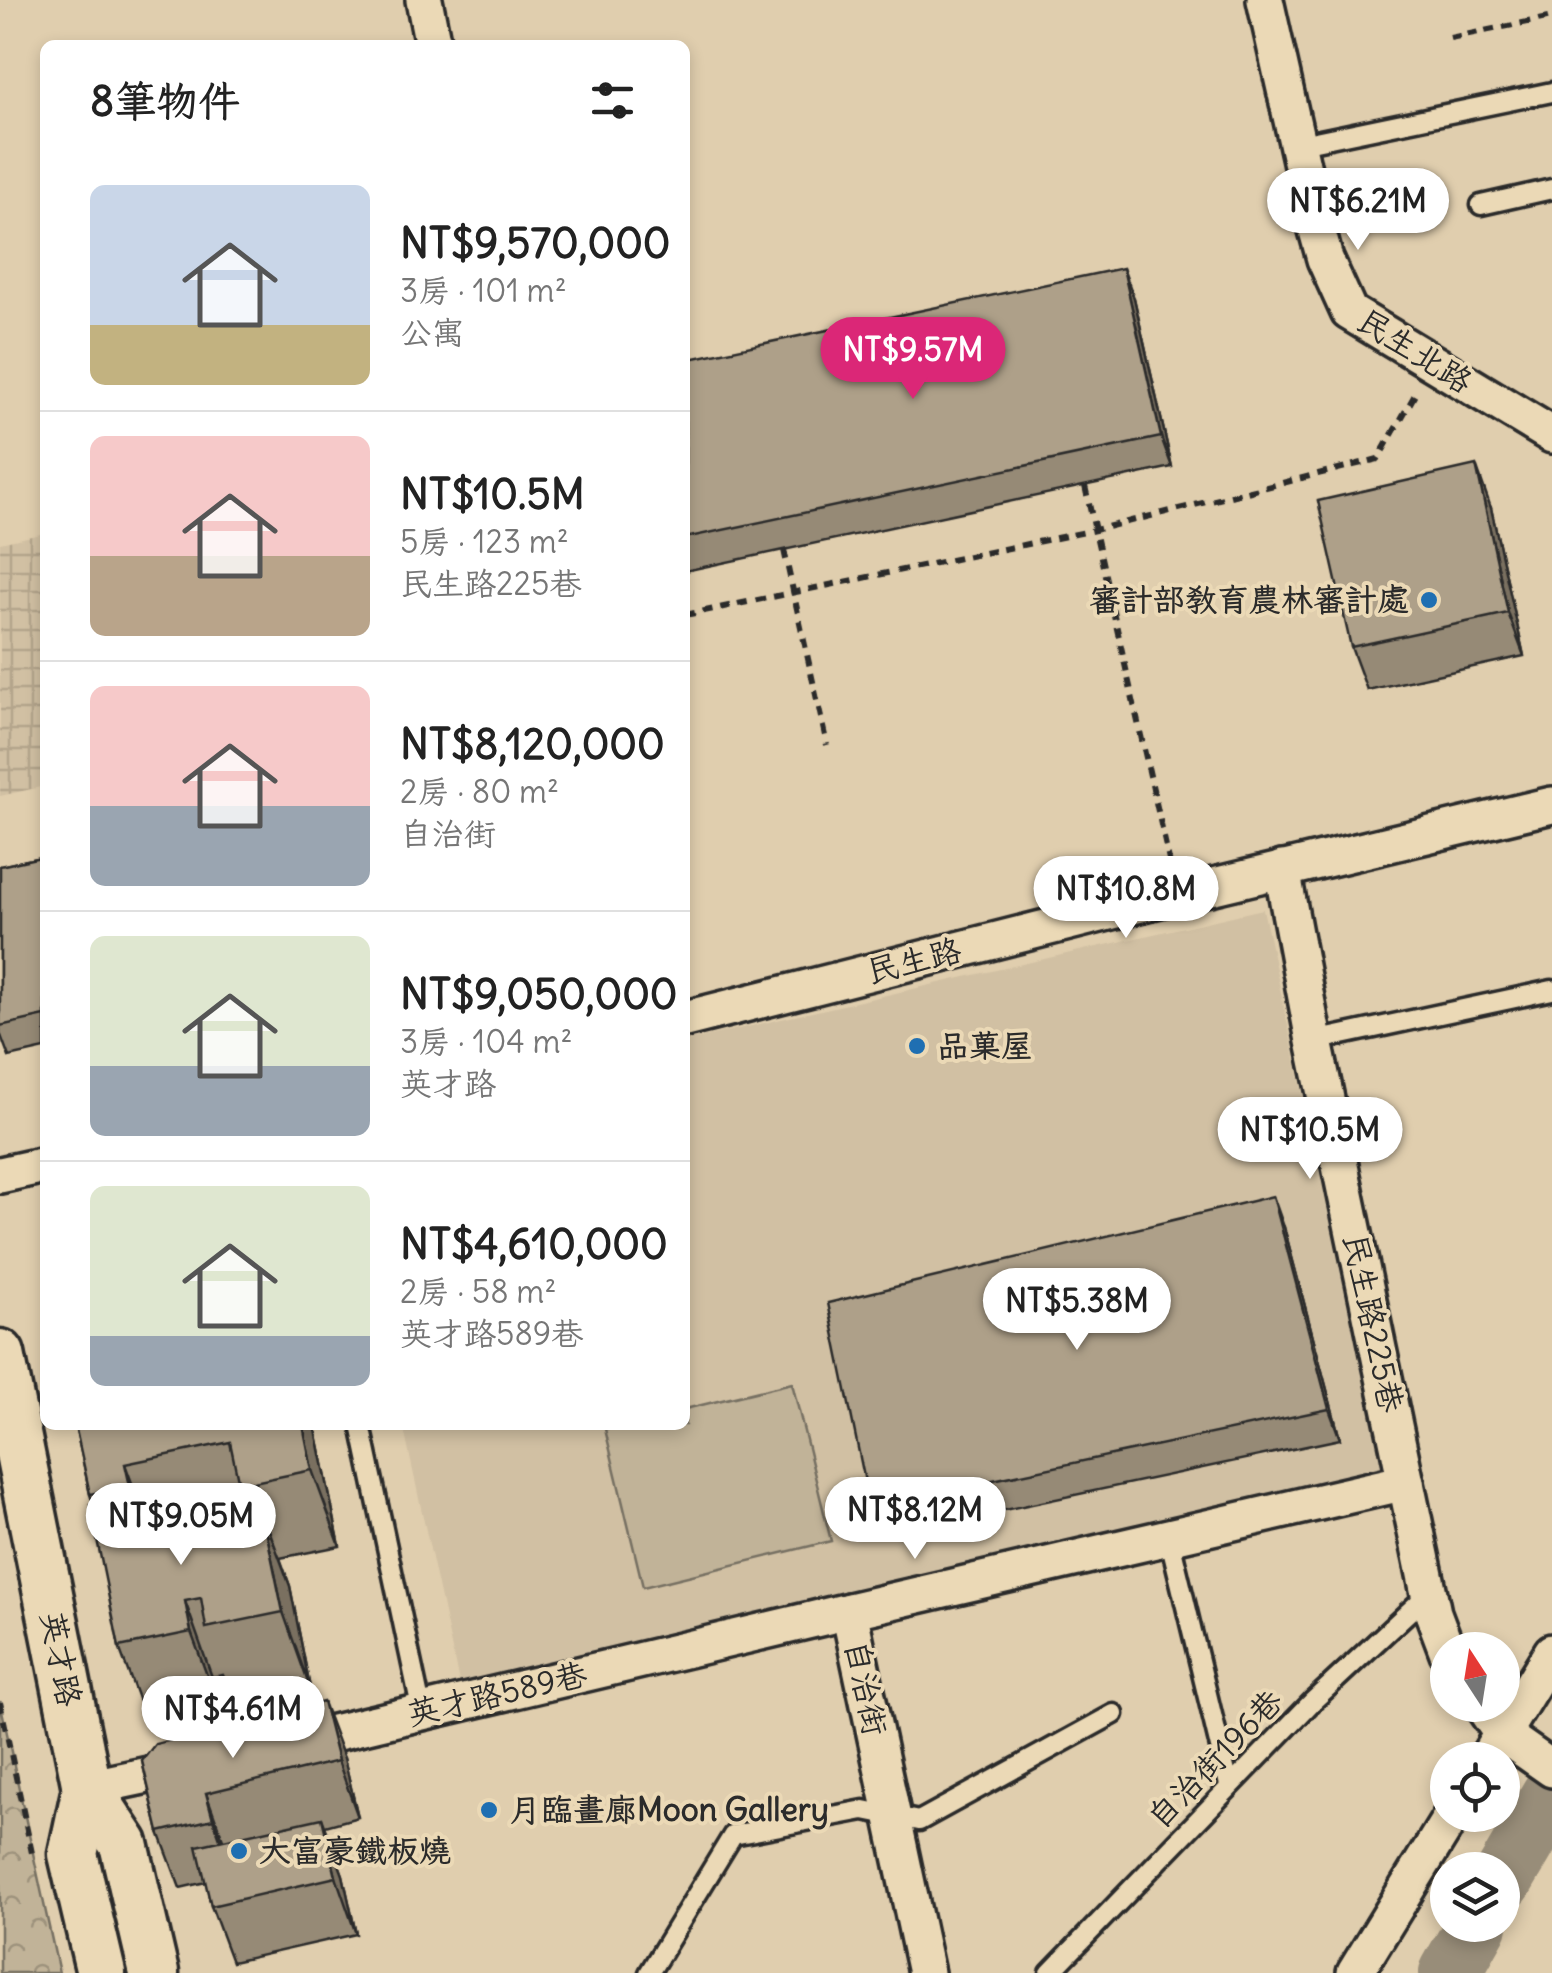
<!DOCTYPE html>
<html lang="zh-TW">
<meta charset="utf-8">
<style>
:root{--surface:#fff;--page:#f2f2f2;--text:#222;--muted:#767676;--line:#e0e0e0;--accent:#db2777}
body{margin:0;font-family:Delius,"LXGW WenKai TC",sans-serif;background:var(--page);color:var(--text);height:100vh;display:flex;flex-direction:column;font-size:38px;white-space:nowrap}
*{box-sizing:border-box;margin:0}
p{font-size:32px;color:var(--muted)}
.icon{flex:none;width:55px;height:55px;fill:none;stroke:currentColor;stroke-width:2;stroke-linecap:round;stroke-linejoin:round}
.map{position:relative;flex:1;overflow:hidden}
.sheet{position:absolute;left:40px;top:40px;width:650px;height:1390px;display:flex;flex-direction:column;background:var(--surface);border-radius:15px;box-shadow:0 5px 15px #0003}
.sheet>*{flex:none}
.needle{width:65px;rotate:348deg}
.tools{position:absolute;left:1430px;top:1632px;display:grid;gap:20px}
.tools a{display:grid;place-items:center;width:90px;height:90px;border-radius:50%;background:var(--surface);box-shadow:0 5px 15px #0003;font-size:50px}
.price{position:absolute;translate:-50% -85px;padding:0 22px;border-radius:35px;background:#fff;color:#222;font-size:32px;line-height:65px;filter:drop-shadow(0 2px 5px #0008)}
.price::after{content:'';position:absolute;left:50%;top:60px;width:30px;height:22px;margin-left:-15px;background:inherit;clip-path:polygon(0 0,100% 0,50% 100%)}
.price.on{background:var(--accent);color:#fff}
ul{padding:0;list-style:none}
li{display:flex;align-items:center;gap:30px;height:250px;padding:0 50px}
li+li{border-top:2px solid var(--line)}
li span{display:grid;place-items:center;flex:none;width:280px;height:200px;border-radius:15px;color:#555}
li>.icon{margin-inline-start:auto}
span .icon{width:120px;height:120px;fill:#fffc;stroke-width:1}
li b{font-size:42px}
h2{display:flex;justify-content:space-between;align-items:center;height:120px;padding:0 50px;font-size:42px}
.map>svg:first-child{display:block}
.built{fill:#d1c0a3}
.industrial{fill:url(#industrial-grid)}
.grass{fill:#c1b398;stroke:#766f62;stroke-width:2.5}
.park{fill:url(#park-crowns);stroke:#766f62;stroke-width:2.5}
.lines{fill:none;stroke-linecap:round;stroke-linejoin:round}
.river{stroke:#988d79;stroke-width:62}
.lane-casing{stroke:#2b2b2b;stroke-width:25}
.street-casing{stroke:#2b2b2b;stroke-width:42}
.secondary-casing{stroke:#2b2b2b;stroke-width:55}
.path{stroke:#2b2b2b;stroke-width:6;stroke-dasharray:10 8;stroke-linecap:butt}
.lane{stroke:#ebd9b6;stroke-width:18}
.street{stroke:#ebd9b6;stroke-width:35}
.secondary{stroke:#ebd9b6;stroke-width:48}
.wall{fill:#968a76;stroke:#2b2b2b;stroke-width:2.5}
.shaded-wall{fill:#7a7060;stroke:#2b2b2b;stroke-width:2.5}
.building{fill:#aea089;stroke:#2b2b2b;stroke-width:2.5}
.poi-dot{fill:#1f6fb2;stroke:#ebd9b6;stroke-width:4}
.labels{text-anchor:middle;stroke-width:8;stroke-linejoin:round;paint-order:stroke}
.street-label{font-size:32px;fill:#2b2b2b;stroke:#ebd9b6}
.poi-label{font-size:32px;font-weight:bold;fill:#2b2b2b;stroke:#ebd9b6;text-anchor:start}
</style>
<div class="map">
<svg width="1552" height="1973" viewBox="0 0 1552 1973">
<defs>
<pattern id="industrial-grid" width="8" height="8" patternUnits="userSpaceOnUse" patternTransform="scale(2.5)"><rect width="8" height="8" fill="#d1c0a3"/><path d="M0 4h8M4 0v8" fill="none" stroke="#b4a58c"/></pattern>
<pattern id="park-crowns" width="20" height="18" patternUnits="userSpaceOnUse" patternTransform="scale(2.5)"><rect width="20" height="18" fill="#c1b398"/><path d="M2 6a3 3 0 1 1 6 0M12 15a3 3 0 1 1 6 0" fill="none" stroke="#9d927c"/></pattern>
</defs>
<rect width="100%" height="100%" fill="#e0ceae"/>
<filter id="ink" filterUnits="userSpaceOnUse"><feTurbulence type="fractalNoise" baseFrequency=".01" numOctaves="2"/><feDisplacementMap in="SourceGraphic" scale="20" xChannelSelector="R" yChannelSelector="G"/><feConvolveMatrix kernelMatrix="1 2 1 2 8 2 1 2 1" color-interpolation-filters="sRGB"/></filter>
<g filter="url(#ink)">
<polygon class="built" points="1263,909 1387,1486 459,1682 403,1425 685,1425 685,1041"/>
<polygon class="industrial" points="45,533 45,786 0,796 0,543"/>
<polygon class="grass" points="792,1383 831,1541 643,1587 605,1429 619,1425 685,1425 685,1409"/>
<polygon class="park" points="0,1701 59,1973 0,1973"/>
<g class="lines">
<g class="river">
<polyline points="1502,1881 1552,1795"/>
<polyline points="1450,1973 1477,1925"/>
</g>
<defs>
<g id="lane">
<polyline points="1296,145 1552,92"/>
<polyline points="1481,205 1552,189"/>
<polyline points="1314,1041 1552,990"/>
<polyline points="361,1425 422,1712"/>
<polyline points="1169,1536 1229,1785"/>
<polyline points="649,1973 733,1835 864,1810 919,1821 1114,1714"/>
<polyline points="1050,1973 1313,1701 1429,1593"/>
</g>
<g id="street">
<polyline points="424,0 433,45"/>
<polyline points="1265,0 1315,223 1325,259 1349,312 1552,435"/>
<polyline points="1282,869 1314,1041 1433,1613 1448,1653"/>
<polyline points="685,1019 1176,895 1552,805"/>
<polyline points="0,1175 45,1165"/>
<polyline points="1482,1705 1502,1734 1552,1769"/>
<polyline points="291,1743 849,1611"/>
<polyline points="1486,1760 1552,1652"/>
<polyline points="87,1788 191,1766"/>
<polyline points="926,1973 849,1611 1406,1482"/>
<polyline points="1355,1973 1452,1815"/>
</g>
<g id="secondary">
<polyline points="0,1354 87,1788 124,1844 154,1973"/>
<polyline points="87,1788 73,1854 101,1973"/>
</g>
</defs>
<use href="#lane" class="lane-casing"/>
<use href="#street" class="street-casing"/>
<use href="#secondary" class="secondary-casing"/>
<g class="path">
<polyline points="1450,38 1552,17"/>
<polyline points="1085,486 1170,865"/>
<polyline points="784,550 827,745"/>
<polyline points="685,615 1095,530 1378,459 1417,391"/>
<polyline points="0,1702 32,1853"/>
</g>
<use href="#lane" class="lane"/>
<use href="#street" class="street"/>
<use href="#secondary" class="secondary"/>
</g>
<g class="wall">
<polygon points="1134,298 1172,467 685,571 685,360"/>
<polygon points="1491,508 1524,656 1367,690 1351,647"/>
<polygon points="45,856 45,1049 9,1057 0,1033 0,866"/>
<polygon points="1284,1227 1340,1439 881,1536 870,1506"/>
<polygon points="75,1425 315,1425 340,1546 280,1558 290,1586 310,1688 234,1704 223,1675 212,1677 219,1708 147,1723 119,1647 93,1504 90,1494"/>
<polygon points="344,1758 358,1817 325,1826 343,1875 356,1934 232,1962 211,1906 206,1882 180,1888 159,1832 142,1761"/>
</g>
<g class="shaded-wall">
<polygon points="1123,268 1134,298 1172,467 1161,437"/>
<polygon points="1476,465 1491,508 1524,656 1508,613"/>
<polygon points="1273,1196 1284,1227 1340,1439 1329,1409"/>
<polygon points="303,1425 315,1425 340,1546 312,1470"/>
<polygon points="125,1464 153,1540 158,1561 130,1486"/>
<polygon points="166,1489 193,1565 174,1529"/>
<polygon points="262,1511 290,1586 310,1688 283,1612"/>
<polygon points="185,1601 212,1677 219,1708 191,1632"/>
<polygon points="323,1702 344,1758 358,1817 338,1761"/>
<polygon points="206,1793 227,1850 233,1875 213,1819"/>
<polygon points="322,1818 343,1875 356,1934 336,1877"/>
</g>
<g class="building">
<polygon points="1123,268 1161,437 685,538 685,360"/>
<polygon points="1476,465 1508,613 1351,647 1318,501"/>
<polygon points="45,856 45,1016 0,1026 0,866"/>
<polygon points="1273,1196 1329,1409 870,1506 828,1303"/>
<polygon points="75,1425 303,1425 312,1470 239,1485 230,1442 125,1464 130,1486 90,1494"/>
<polygon points="166,1489 174,1529 262,1511 283,1612 206,1628 201,1598 185,1601 191,1632 119,1647 90,1505"/>
<polygon points="323,1702 338,1761 206,1793 213,1819 159,1832 142,1761 155,1744"/>
<polygon points="322,1818 336,1877 211,1906 197,1846"/>
</g>
</g>
<g class="poi-dot">
<circle cx="1429" cy="600" r="10"/>
<circle cx="917" cy="1046" r="10"/>
<circle cx="489" cy="1810" r="10"/>
<circle cx="239" cy="1851" r="10"/>
</g>
<g class="labels">
<g class="street-label">
<text transform="translate(1415 351) rotate(32)" y="11">民生北路</text>
<text transform="translate(914 961) rotate(-14)" y="11">民生路</text>
<text transform="translate(1373 1323) rotate(78)" y="11">民生路225巷</text>
<text transform="translate(61 1659) rotate(79)" y="11">英才路</text>
<text transform="translate(866 1688) rotate(78)" y="11">自治街</text>
<text transform="translate(497 1694) rotate(-13)" y="11">英才路589巷</text>
<text transform="translate(1215 1759) rotate(-46)" y="11">自治街196巷</text>
</g>
<g class="poi-label">
<text x="1409" y="611" text-anchor="end">審計部教育農林審計處</text>
<text x="937" y="1057">品菓屋</text>
<text x="509" y="1821">月臨畫廊Moon Gallery</text>
<text x="259" y="1862">大富豪鐵板燒</text>
</g>
</g>
</svg>
<div class="tools">
<a><svg class="needle" viewBox="-14 -14 28 28"><path d="M0-13l5 13h-10z" fill="#e53935"/><path d="M0 13l5-13h-10z" fill="#767676"/></svg></a>
<a><svg class="icon" aria-label="locate" viewBox="0 0 24 24"><circle cx="12" cy="12" r="6"/><path d="M12 2v4M12 18v4M2 12h4M18 12h4"/></svg></a>
<a><svg class="icon" aria-label="layers" viewBox="0 0 24 24"><path d="M12 4l9 5-9 5-9-5zM3 14l9 5 9-5"/></svg></a>
</div>
<b class="price" style="left:1358px;top:253px">NT$6.21M</b>
<b class="price on" style="left:913px;top:402px">NT$9.57M</b>
<b class="price" style="left:1126px;top:941px">NT$10.8M</b>
<b class="price" style="left:1310px;top:1182px">NT$10.5M</b>
<b class="price" style="left:1077px;top:1353px">NT$5.38M</b>
<b class="price" style="left:915px;top:1562px">NT$8.12M</b>
<b class="price" style="left:181px;top:1568px">NT$9.05M</b>
<b class="price" style="left:233px;top:1761px">NT$4.61M</b>
<section class="sheet">
<h2>8筆物件<svg class="icon" aria-label="filters" viewBox="0 0 24 24"><path d="M4 7h16M4 17h16"/><circle cx="9" cy="7" r="2"/><circle cx="15" cy="17" r="2"/></svg></h2>
<ul>
<li><span style="background:linear-gradient(#c9d6e8 70%,#c2b280 0)"><svg class="icon" aria-label="home" viewBox="0 0 24 24"><path d="M3 11l9-7 9 7M6 9v11h12V9"/></svg></span><div><b>NT$9,570,000</b><p>3房 · 101 m²</p><p>公寓</p></div></li>
<li><span style="background:linear-gradient(#f6c9c9 60%,#b9a48a 0)"><svg class="icon" aria-label="home" viewBox="0 0 24 24"><path d="M3 11l9-7 9 7M6 9v11h12V9"/></svg></span><div><b>NT$10.5M</b><p>5房 · 123 m²</p><p>民生路225巷</p></div></li>
<li><span style="background:linear-gradient(#f6c9c9 60%,#9aa5b1 0)"><svg class="icon" aria-label="home" viewBox="0 0 24 24"><path d="M3 11l9-7 9 7M6 9v11h12V9"/></svg></span><div><b>NT$8,120,000</b><p>2房 · 80 m²</p><p>自治街</p></div></li>
<li><span style="background:linear-gradient(#dfe7d0 65%,#9aa5b1 0)"><svg class="icon" aria-label="home" viewBox="0 0 24 24"><path d="M3 11l9-7 9 7M6 9v11h12V9"/></svg></span><div><b>NT$9,050,000</b><p>3房 · 104 m²</p><p>英才路</p></div></li>
<li><span style="background:linear-gradient(#dfe7d0 75%,#9aa5b1 0)"><svg class="icon" aria-label="home" viewBox="0 0 24 24"><path d="M3 11l9-7 9 7M6 9v11h12V9"/></svg></span><div><b>NT$4,610,000</b><p>2房 · 58 m²</p><p>英才路589巷</p></div></li>
</ul>
</section>
</div>
